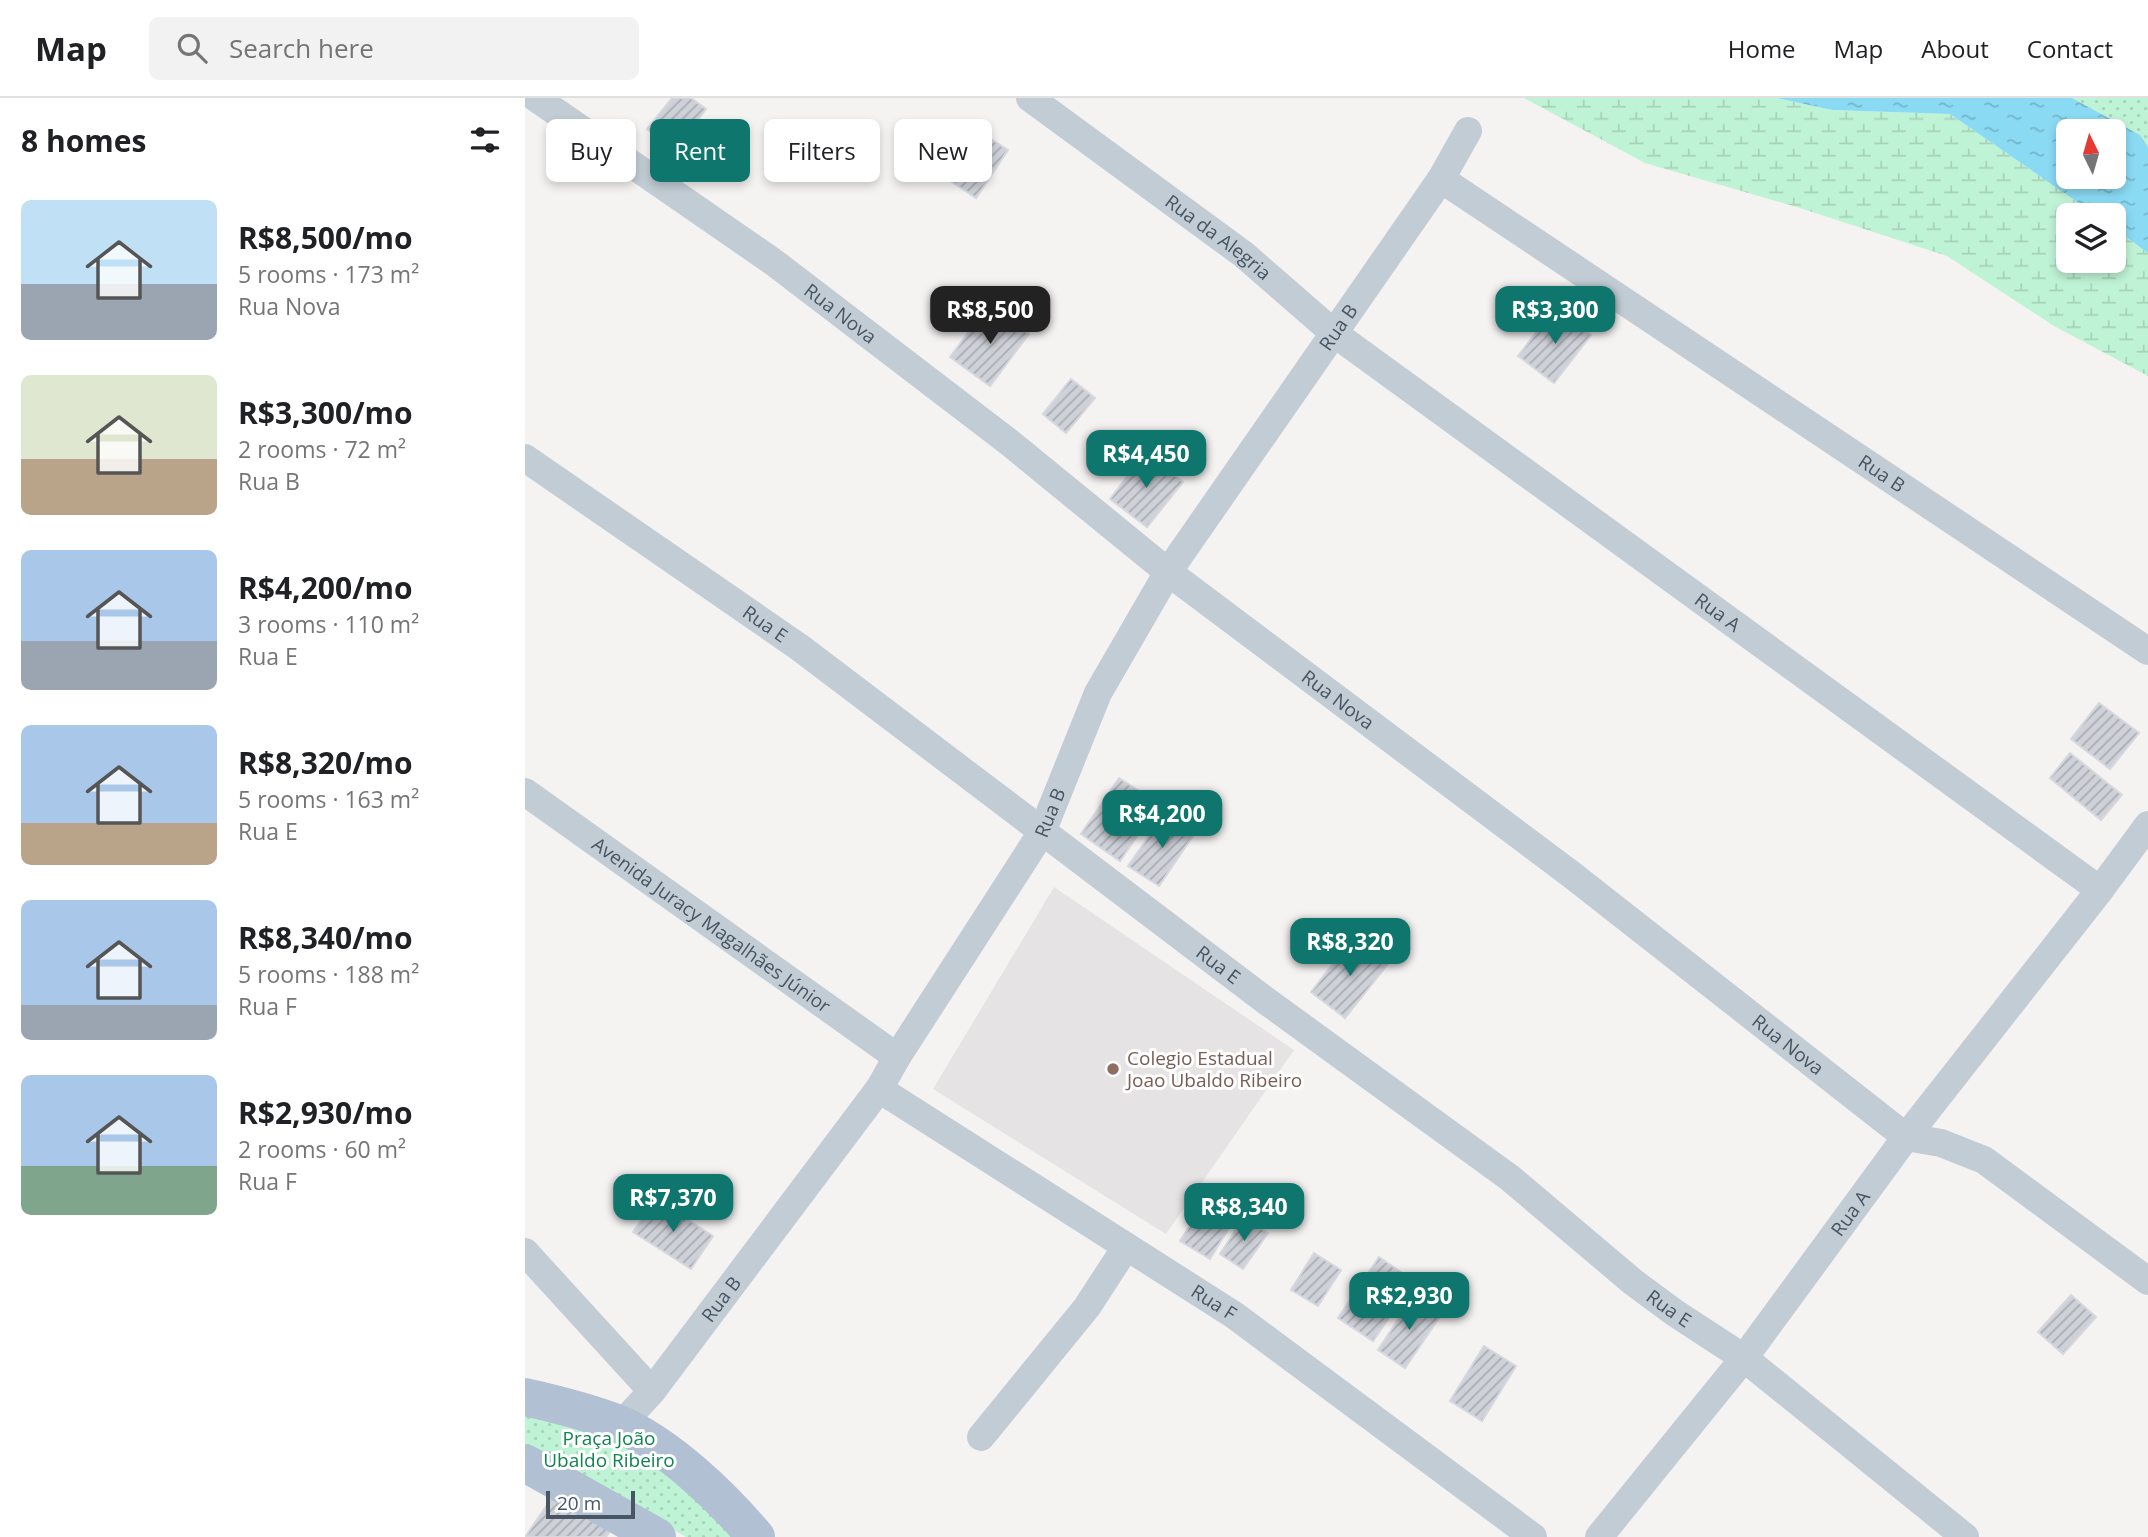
<!DOCTYPE html>
<meta charset="utf-8">
<style>
:root{--surface:#fff;--page:#f2f2f2;--text:#202124;--muted:#757577;--line:#e0e0e0;--accent:#0f766e}
body{margin:0;font-family:"Open Sans",sans-serif;background:var(--page);color:var(--text);height:100vh;display:flex;flex-direction:column;font-size:26px;white-space:nowrap}
*{box-sizing:border-box;margin:0}
p{font-size:23px;color:var(--muted)}
.icon{flex:none;width:38px;height:38px;fill:none;stroke:currentColor;stroke-width:2;stroke-linecap:round;stroke-linejoin:round}
.map{position:relative;flex:1;overflow:hidden}
.panel{display:flex;flex-direction:column;background:var(--surface);width:525px}
.panel>*{flex:none}
.top-card{position:absolute;left:21px;top:21px;width:665px;height:63px;display:flex;gap:14px}
.needle{width:46px;rotate:355deg}
.fabs{position:absolute;left:1531px;top:21px;display:grid;gap:14px}
.fabs a{display:grid;place-items:center;width:70px;height:70px;border-radius:10px;background:var(--surface);box-shadow:0 4px 10px #0003;font-size:35px}
.scale{position:absolute;left:21px;bottom:18px;width:89px;box-sizing:border-box;padding-left:7px;border:4px solid #485562;border-top:0;font-size:19px;line-height:24px;white-space:nowrap;color:#485562;-webkit-text-stroke:5px #fff;paint-order:stroke}
.price{position:absolute;translate:-50% -60px;padding:0 16px;border-radius:14px;background:var(--accent);color:#fff;font-size:23px;line-height:46px;filter:drop-shadow(0 2px 4px #0008)}
.price::after{content:'';position:absolute;left:50%;top:42px;width:21px;height:16px;margin-left:-10px;background:inherit;clip-path:polygon(0 0,100% 0,50% 100%)}
.price.active{background:#222;color:#fff}
ul{padding:0;list-style:none}
li{display:flex;align-items:center;gap:21px;height:175px;padding:0 21px}
li span{display:grid;place-items:center;flex:none;width:196px;height:140px;border-radius:10px;color:#555}
li>.icon{margin-inline-start:auto}
span .icon{width:84px;height:84px;fill:#fffc;stroke-width:1}
li b{font-size:30px}
h2{display:flex;justify-content:space-between;align-items:center;height:84px;padding:0 21px;font-size:30px}
.chip{padding:0 24px;border-radius:10px;background:var(--surface);box-shadow:0 4px 10px #0003;font-size:24px;line-height:63px}
.chip.active{background:var(--accent);color:#fff}
header{display:flex;align-items:center;gap:42px;box-sizing:border-box;height:98px;padding:0 35px;background:var(--surface);border-bottom:2px solid var(--line)}
header strong{font-size:33px}
nav{display:flex;gap:38px;margin-inline-start:auto;font-size:24px}
.search{width:490px;height:63px;background:var(--page);display:flex;align-items:center;gap:18px;box-sizing:border-box;padding:0 24px;border-radius:10px;color:var(--muted);font-size:26px}
main{display:flex;flex:1;min-height:0}
.map>svg:first-child{display:block}
.education{fill:#e6e3e4}
.grass{fill:url(#grass-dots)}
.wetland{fill:url(#wetland-marsh)}
.water{fill:url(#water-ripples);fill-rule:evenodd}
.building{fill:url(#building-hatch);stroke:#d6d8de;stroke-width:2}
.lines{fill:none;stroke-linecap:round;stroke-linejoin:round}
.minor{stroke:#c2ccd4;stroke-width:28}
.primary{stroke:#b1c0d2;stroke-width:38}
.education-dot{fill:#8d6e63;stroke:#fff;stroke-width:2.5}
.labels{text-anchor:middle;stroke-width:6;stroke-linejoin:round;paint-order:stroke}
.street-label{font-size:19px;fill:#485562;stroke:#fff}
.education-label{font-size:19px;fill:#785e54;stroke:#fff;text-anchor:start}
.park-label{font-size:19px;fill:#11854f;stroke:#fff}
</style>
<header>
<strong>Map</strong>
<div class="search"><svg class="icon" aria-label="search" viewBox="0 0 24 24"><circle cx="10" cy="10" r="6"/><path d="M15 15l6 6"/></svg>Search here</div>
<nav><a>Home</a><a>Map</a><a>About</a><a>Contact</a></nav>
</header>
<main>
<section class="panel">
<h2>8 homes<svg class="icon" aria-label="filters" viewBox="0 0 24 24"><path d="M4 7h16M4 17h16"/><circle cx="9" cy="7" r="2"/><circle cx="15" cy="17" r="2"/></svg></h2>
<ul>
<li><span style="background:linear-gradient(#bfe0f5 60%,#9aa5b1 0)"><svg class="icon" aria-label="home" viewBox="0 0 24 24"><path d="M3 11l9-7 9 7M6 9v11h12V9"/></svg></span><div><b>R$8,500/mo</b><p>5 rooms · 173 m²</p><p>Rua Nova</p></div></li>
<li><span style="background:linear-gradient(#dfe7d0 60%,#b9a48a 0)"><svg class="icon" aria-label="home" viewBox="0 0 24 24"><path d="M3 11l9-7 9 7M6 9v11h12V9"/></svg></span><div><b>R$3,300/mo</b><p>2 rooms · 72 m²</p><p>Rua B</p></div></li>
<li><span style="background:linear-gradient(#a9c7e8 65%,#9aa5b1 0)"><svg class="icon" aria-label="home" viewBox="0 0 24 24"><path d="M3 11l9-7 9 7M6 9v11h12V9"/></svg></span><div><b>R$4,200/mo</b><p>3 rooms · 110 m²</p><p>Rua E</p></div></li>
<li><span style="background:linear-gradient(#a9c7e8 70%,#b9a48a 0)"><svg class="icon" aria-label="home" viewBox="0 0 24 24"><path d="M3 11l9-7 9 7M6 9v11h12V9"/></svg></span><div><b>R$8,320/mo</b><p>5 rooms · 163 m²</p><p>Rua E</p></div></li>
<li><span style="background:linear-gradient(#a9c7e8 75%,#9aa5b1 0)"><svg class="icon" aria-label="home" viewBox="0 0 24 24"><path d="M3 11l9-7 9 7M6 9v11h12V9"/></svg></span><div><b>R$8,340/mo</b><p>5 rooms · 188 m²</p><p>Rua F</p></div></li>
<li><span style="background:linear-gradient(#a9c7e8 65%,#7fa58c 0)"><svg class="icon" aria-label="home" viewBox="0 0 24 24"><path d="M3 11l9-7 9 7M6 9v11h12V9"/></svg></span><div><b>R$2,930/mo</b><p>2 rooms · 60 m²</p><p>Rua F</p></div></li>
</ul>
</section>
<div class="map">
<svg width="1623" height="1439" viewBox="0 0 1623 1439">
<defs>
<pattern id="grass-dots" width="8" height="8" patternUnits="userSpaceOnUse" patternTransform="scale(1.75)"><rect width="8" height="8" fill="#bff3d5"/><path d="M2 2h.1M6 6h.1" fill="none" stroke="#a6d2b9" stroke-width="1.8" stroke-linecap="round"/></pattern>
<pattern id="wetland-marsh" width="20" height="14" patternUnits="userSpaceOnUse" patternTransform="scale(1.75)"><rect width="20" height="14" fill="#bff3d5"/><path d="M1 5h8M5 5V1M11 12h8M15 12V8" fill="none" stroke="#a6d2b9"/></pattern>
<pattern id="water-ripples" width="26" height="14" patternUnits="userSpaceOnUse" patternTransform="scale(1.75)"><rect width="26" height="14" fill="#8adaf3"/><path d="M2 4q2-2 4 0t4 0M15 11q2-2 4 0t4 0" fill="none" stroke="#73b4c8"/></pattern>
<pattern id="building-hatch" width="6" height="6" patternUnits="userSpaceOnUse" patternTransform="scale(1.75)"><rect width="6" height="6" fill="#ced1d8"/><path d="M-1 1l2-2M0 6l6-6M5 7l2-2" fill="none" stroke="#a9acb3"/></pattern>
</defs>
<rect width="100%" height="100%" fill="#f5f2f2"/>
<polygon class="education" points="529,789 769,952 641,1136 408,991"/>
<g class="grass">
<polygon points="1547,0 1623,0 1623,49 1615,37"/>
<polygon points="0,1306 104,1313 211,1439 161,1439 0,1346"/>
</g>
<polygon class="wetland" points="999,0 1252,0 1307,12 1425,16 1571,117 1544,117 1544,163 1589,163 1589,130 1623,155 1623,278 1529,228 1422,158 1275,110 1120,65"/>
<path class="water" d="M1252,0h295l68,37 8,12v106l-34,-25v-13h-18l-146,-101 -118,-4zM1544,33h45v46h-45z"/>
<g class="building">
<polygon points="147,0 166,0 181,11 150,52 122,31"/>
<polygon points="452,32 483,52 451,100 421,80"/>
<polygon points="464,207 504,236 465,288 425,259"/>
<polygon points="1030,210 1066,237 1029,285 993,258"/>
<polygon points="546,281 570,300 541,335 518,316"/>
<polygon points="620,355 658,384 622,429 585,401"/>
<polygon points="1574,605 1614,635 1585,671 1546,641"/>
<polygon points="1545,655 1597,697 1576,722 1525,680"/>
<polygon points="594,680 634,706 595,763 556,736"/>
<polygon points="640,715 670,735 634,788 603,768"/>
<polygon points="829,839 863,866 820,920 786,894"/>
<polygon points="689,1090 718,1107 685,1161 655,1143"/>
<polygon points="131,1101 188,1138 166,1171 108,1134"/>
<polygon points="719,1119 743,1135 718,1171 695,1156"/>
<polygon points="789,1155 816,1172 793,1208 766,1192"/>
<polygon points="854,1159 889,1183 848,1243 813,1220"/>
<polygon points="1546,1197 1571,1219 1538,1256 1513,1234"/>
<polygon points="888,1199 916,1217 880,1270 853,1252"/>
<polygon points="959,1248 991,1268 957,1323 925,1303"/>
<polygon points="35,1388 90,1426 81,1439 0,1439"/>
</g>
<g class="lines">
<g class="minor">
<path id="s1" d="M11,0l236,163 238,182 158,129 404,303 334,262 35,6 43,17 164,121"/>
<path id="s2" d="M505,0l213,156 92,80 765,556"/>
<path id="s3" d="M916,81l707,472"/>
<path id="s4" d="M0,360l274,189 466,353 245,178 123,104 42,31 69,45 221,179"/>
<path id="s5" d="M0,694l372,265"/>
<path id="s6" d="M354,991l355,226 299,222"/>
<polyline points="0,1154 127,1293"/>
<path id="s7" d="M96,1327l31,-34 227,-302 18,-32 145,-225 56,-139 70,-121 273,-393 27,-48"/>
<polyline points="456,1339 562,1209 601,1149"/>
<path id="s8" d="M1074,1439l145,-179 162,-221 194,-247 48,-65"/>
</g>
<g class="primary">
<path d="M0,1299c31,7 64,15 94,27 49,21 102,72 137,113"/>
<polyline points="0,1365 132,1439"/>
</g>
</g>
<circle class="education-dot" cx="588" cy="971" r="7"/>
<g class="labels">
<g class="street-label">
<text dy="7" stroke="none"><textPath href="#s2" startOffset="234">Rua da Alegria</textPath></text>
<text dy="7" stroke="none"><textPath href="#s1" startOffset="373">Rua Nova</textPath></text>
<text dy="7" stroke="none"><textPath href="#s7" startOffset="1316">Rua B</textPath></text>
<text dy="7" stroke="none"><textPath href="#s3" startOffset="530">Rua B</textPath></text>
<text dy="7" stroke="none"><textPath href="#s2" startOffset="859">Rua A</textPath></text>
<text dy="7" stroke="none"><textPath href="#s4" startOffset="292">Rua E</textPath></text>
<text dy="7" stroke="none"><textPath href="#s1" startOffset="1003">Rua Nova</textPath></text>
<text dy="7" stroke="none"><textPath href="#s7" startOffset="749">Rua B</textPath></text>
<text dy="7" stroke="none"><textPath href="#s5" startOffset="229">Avenida Juracy Magalhães Júnior</textPath></text>
<text dy="7" stroke="none"><textPath href="#s4" startOffset="859">Rua E</textPath></text>
<text dy="7" stroke="none"><textPath href="#s1" startOffset="1570">Rua Nova</textPath></text>
<text dy="7" stroke="none"><textPath href="#s8" startOffset="410">Rua A</textPath></text>
<text dy="7" stroke="none"><textPath href="#s7" startOffset="161">Rua B</textPath></text>
<text dy="7" stroke="none"><textPath href="#s6" startOffset="397">Rua F</textPath></text>
<text dy="7" stroke="none"><textPath href="#s4" startOffset="1426">Rua E</textPath></text>
</g>
<g class="education-label">
<text x="602" y="967">Colegio Estadual<tspan x="602" dy="22">Joao Ubaldo Ribeiro</tspan></text>
</g>
<g class="park-label">
<text x="84" y="1347">Praça João<tspan x="84" dy="22">Ubaldo Ribeiro</tspan></text>
</g>
</g>
</svg>
<div class="fabs">
<a><svg class="needle" viewBox="-14 -14 28 28"><path d="M0-13l5 13h-10z" fill="#e53935"/><path d="M0 13l5-13h-10z" fill="#757577"/></svg></a>
<a><svg class="icon" aria-label="layers" viewBox="0 0 24 24"><path d="M12 4l9 5-9 5-9-5zM3 14l9 5 9-5"/></svg></a>
</div>
<div class="scale">20 m</div>
<b class="price active" style="left:465px;top:248px">R$8,500</b>
<b class="price" style="left:1030px;top:248px">R$3,300</b>
<b class="price" style="left:621px;top:392px">R$4,450</b>
<b class="price" style="left:637px;top:752px">R$4,200</b>
<b class="price" style="left:825px;top:880px">R$8,320</b>
<b class="price" style="left:148px;top:1136px">R$7,370</b>
<b class="price" style="left:719px;top:1145px">R$8,340</b>
<b class="price" style="left:884px;top:1234px">R$2,930</b>
<div class="top-card">
<a class="chip">Buy</a>
<a class="chip active">Rent</a>
<a class="chip">Filters</a>
<a class="chip">New</a>
</div>
</div>
</main>
